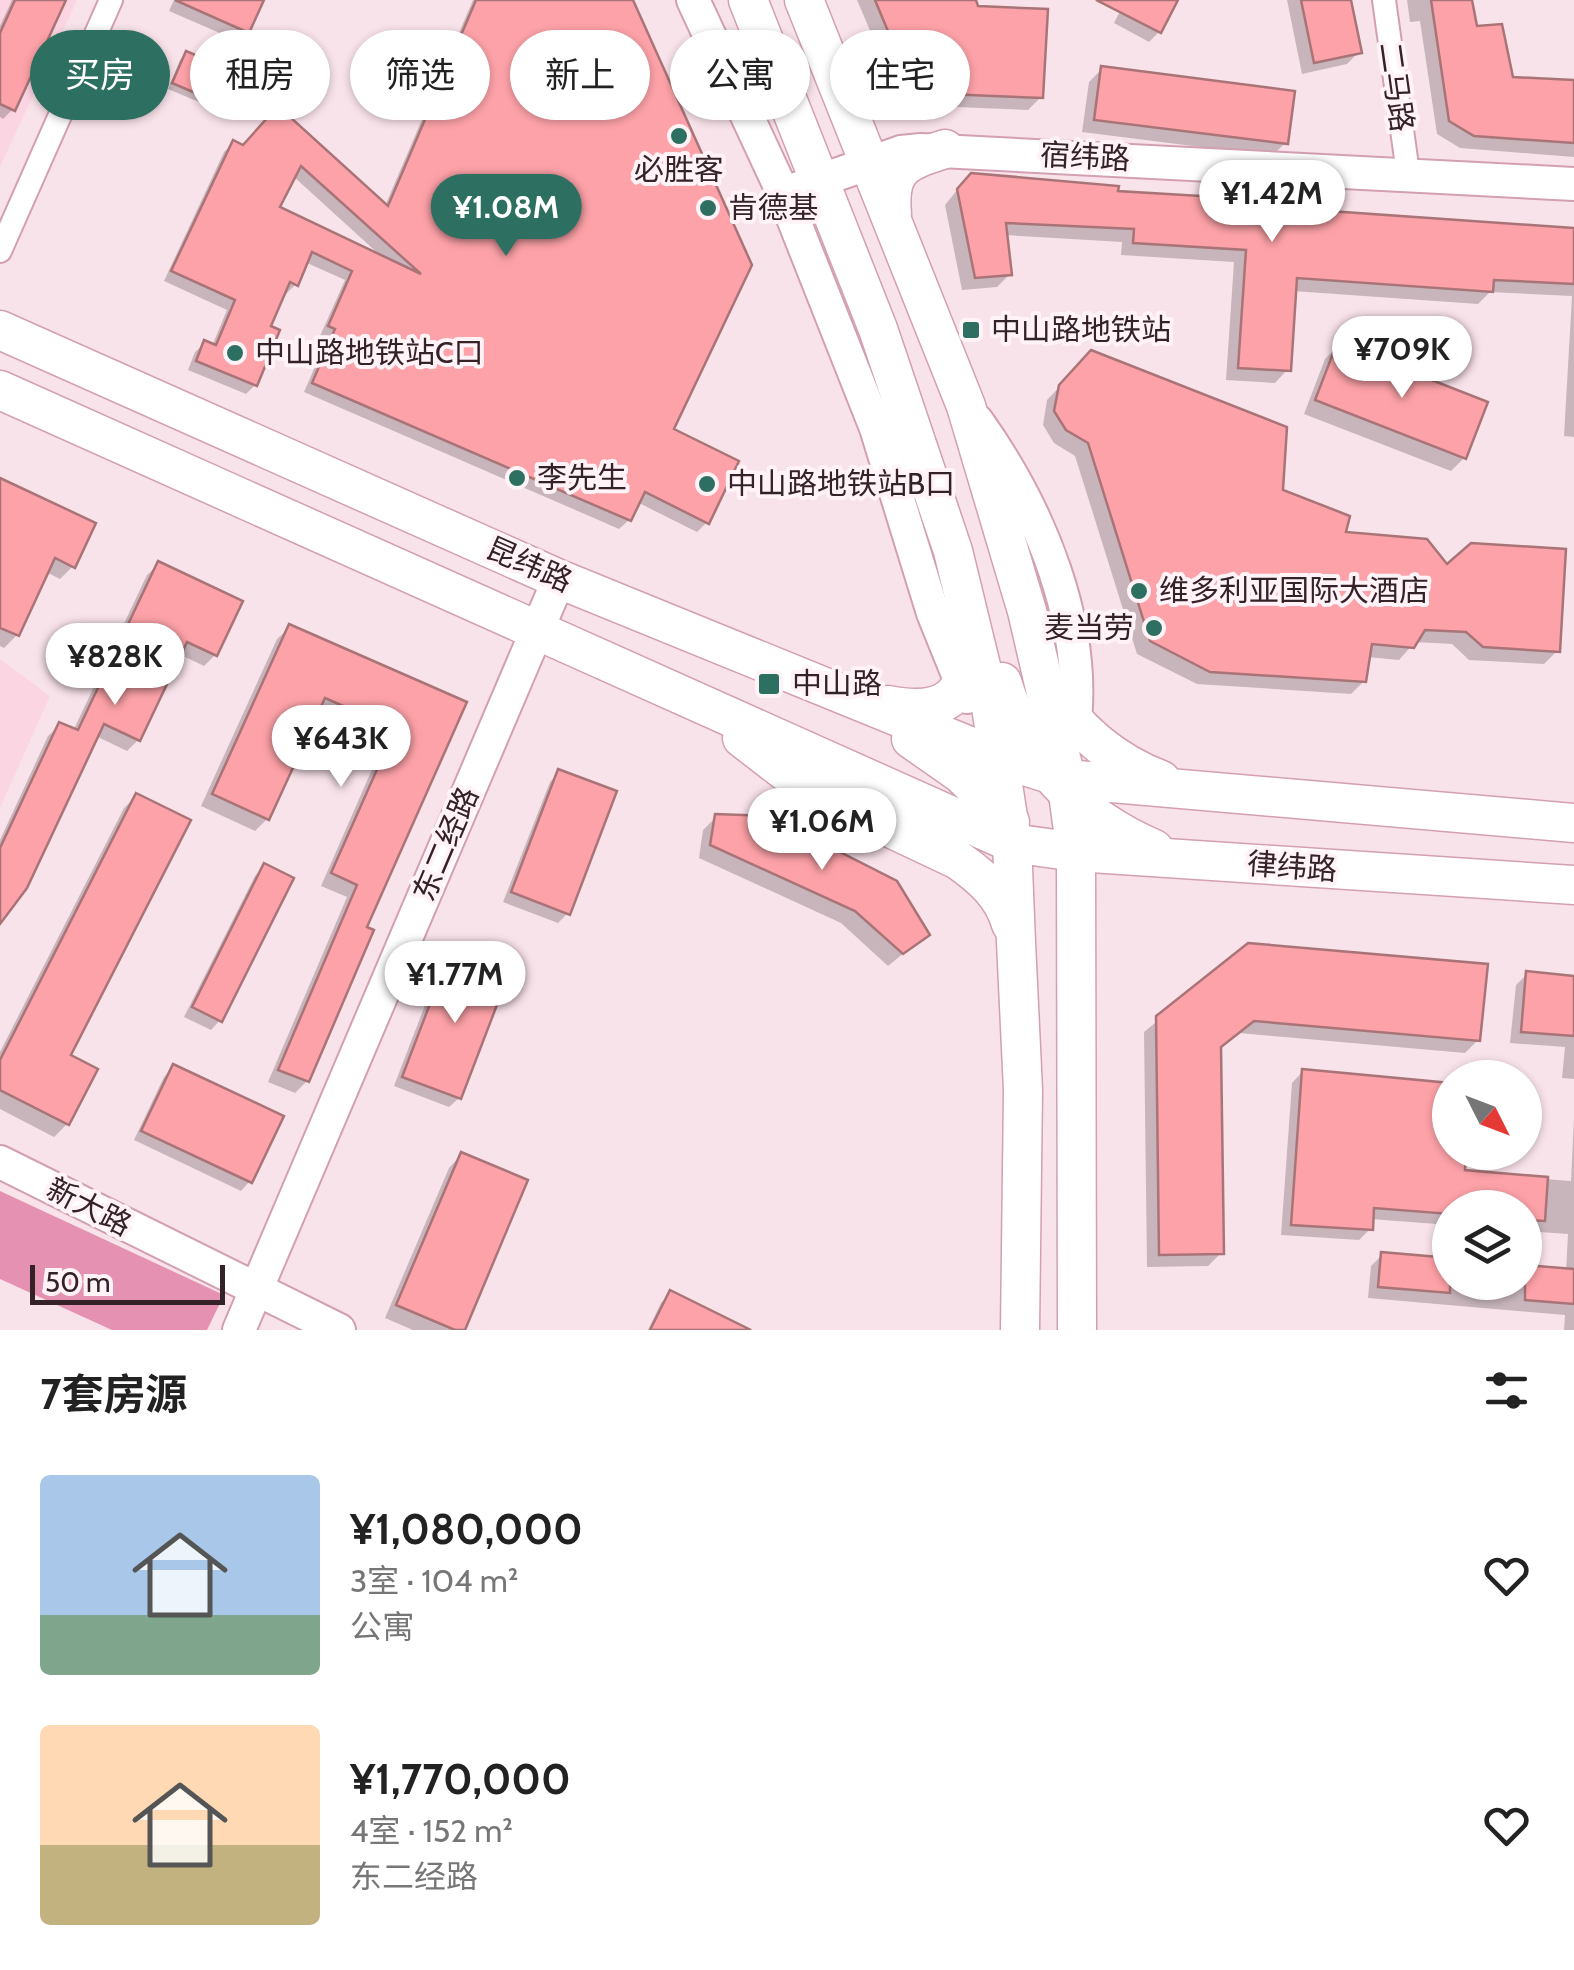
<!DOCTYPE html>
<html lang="zh">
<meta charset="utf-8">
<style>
:root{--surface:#fff;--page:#f2f2f2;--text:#222;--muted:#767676;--accent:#2d6f60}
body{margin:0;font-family:Cabin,"Noto Sans SC",sans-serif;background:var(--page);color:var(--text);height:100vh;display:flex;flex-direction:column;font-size:38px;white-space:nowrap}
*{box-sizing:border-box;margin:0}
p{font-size:32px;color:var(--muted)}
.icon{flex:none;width:55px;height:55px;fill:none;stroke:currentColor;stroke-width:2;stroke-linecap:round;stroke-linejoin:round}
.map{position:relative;height:1330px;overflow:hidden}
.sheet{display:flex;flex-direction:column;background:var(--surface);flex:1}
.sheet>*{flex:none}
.hud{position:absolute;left:30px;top:30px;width:1000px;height:90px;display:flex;gap:20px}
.needle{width:65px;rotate:132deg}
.buttons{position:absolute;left:1432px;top:1060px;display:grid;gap:20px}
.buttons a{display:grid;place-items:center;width:110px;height:110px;border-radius:50%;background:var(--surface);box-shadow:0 2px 8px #0004;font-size:50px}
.scale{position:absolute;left:30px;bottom:25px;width:195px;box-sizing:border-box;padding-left:10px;border:5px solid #352128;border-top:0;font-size:28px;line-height:35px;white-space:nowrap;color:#352128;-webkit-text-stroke:8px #fff3f7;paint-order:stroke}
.price{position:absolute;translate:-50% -85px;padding:0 22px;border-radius:35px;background:#fff;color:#222;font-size:32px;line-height:65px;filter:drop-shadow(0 2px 5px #0008)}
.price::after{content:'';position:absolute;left:50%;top:60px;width:30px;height:22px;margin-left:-15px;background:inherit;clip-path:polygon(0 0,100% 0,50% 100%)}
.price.active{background:var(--accent);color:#fff}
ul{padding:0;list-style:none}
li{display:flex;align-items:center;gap:30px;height:250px;padding:0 40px}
li span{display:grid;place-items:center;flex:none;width:280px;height:200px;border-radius:10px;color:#555}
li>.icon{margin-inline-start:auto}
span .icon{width:120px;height:120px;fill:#fffc;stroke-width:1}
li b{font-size:42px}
h2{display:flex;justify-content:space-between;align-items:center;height:120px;padding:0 40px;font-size:42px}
.chip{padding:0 35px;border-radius:45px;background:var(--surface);box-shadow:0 2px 8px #0004;font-size:35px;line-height:90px}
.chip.active{background:var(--accent);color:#fff}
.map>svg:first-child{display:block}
.built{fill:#fbd5e2}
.forest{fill:#e591b1}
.shadow{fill:#0003;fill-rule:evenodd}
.building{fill:#fda2a8;stroke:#a97477;stroke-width:2.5;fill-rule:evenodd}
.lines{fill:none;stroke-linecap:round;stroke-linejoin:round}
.street-casing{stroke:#d39fb2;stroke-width:26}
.secondary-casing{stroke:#d39fb2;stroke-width:36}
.primary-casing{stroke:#d39fb2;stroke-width:41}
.street{stroke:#fff;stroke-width:22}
.secondary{stroke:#fff;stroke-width:32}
.primary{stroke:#fff;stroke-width:38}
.poi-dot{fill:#2d6f60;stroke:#fff3f7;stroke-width:4}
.labels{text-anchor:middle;stroke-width:8;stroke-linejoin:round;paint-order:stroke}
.street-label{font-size:30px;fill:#352128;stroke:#fff3f7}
.poi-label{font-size:30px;fill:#352128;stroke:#fff3f7;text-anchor:start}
</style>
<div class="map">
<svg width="1574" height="1330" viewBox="0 0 1574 1330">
<rect width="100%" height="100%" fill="#f9e3ea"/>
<g class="built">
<polygon points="0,0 77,0 0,167"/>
<polygon points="0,659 50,696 0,808"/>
</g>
<polygon class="forest" points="0,1191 224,1295 207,1330 112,1330 0,1279"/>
<g class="shadow">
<polygon points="12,0 62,0 13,109 3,119 0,117 0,26"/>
<polygon points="174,0 261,0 247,31 238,41 169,11"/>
<path d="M473,0h157l41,430 36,92 -10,10 -60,-30 -8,18 -10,9 -315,-137 23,-53 -7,-3 25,-56 -40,-18 -9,22 -10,10 -3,-2 -16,35 -12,58 -9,9 -58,-24 7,-18 10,-9 7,3 15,-36 -63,-29 60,-129 9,-9 10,5 26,-29 116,87zM293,176l90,82 -107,-50z"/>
<polygon points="857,0 974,0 1041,97 1028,110 931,106 893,84"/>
<polygon points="1126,0 1175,0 1159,32 1149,42 1114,23"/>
<polygon points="1287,0 1348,0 1359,52 1347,64 1302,74"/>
<polygon points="1407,0 1470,0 1475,29 1511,79 1574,83 1574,157 1460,148 1437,134 1420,21 1410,22"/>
<polygon points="186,54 212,99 206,105 168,89 180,60"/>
<polygon points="1102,69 1285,143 1272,156 1082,132 1089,82"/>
<polygon points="958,189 1116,194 1574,231 1574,437 1564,436 1572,296 1490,292 1478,304 1293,291 1288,369 1275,383 1226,380 1234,262 1121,255 1122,242 1005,235 1010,274 997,287 962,290 945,205"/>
<polygon points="1338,346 1464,458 1451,471 1304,414 1325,359"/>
<polygon points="1092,353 1280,492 1343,534 1447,568 1557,651 1544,664 1469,660 1452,644 1415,642 1399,660 1368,657 1364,681 1351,694 1197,684 1137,654 1075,456 1054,443 1043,425 1047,400"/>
<polygon points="0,481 73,566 60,579 46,572 17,635 4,648 0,646"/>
<polygon points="159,564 215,655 204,666 179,654 138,740 127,751 96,736 0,920 0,840 48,736 60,725 73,731 147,575"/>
<polygon points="290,627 464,703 364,928 307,1081 295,1093 268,1082 347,897 321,886 384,742 316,712 267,819 255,831 201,806 277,639"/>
<polygon points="559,772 568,913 558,923 503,902 550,782"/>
<polygon points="136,796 68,1056 67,1124 54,1137 0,1109 0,1052 124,808"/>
<polygon points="716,817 927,934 888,966 841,923 699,858 703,830"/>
<polygon points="264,866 220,1020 211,1030 184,1017 255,876"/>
<polygon points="1249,945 1478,1040 1465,1053 1239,1033 1218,1049 1221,1253 1208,1266 1147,1267 1144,1032"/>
<polygon points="450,956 459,1098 449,1107 394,1086 440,966"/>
<polygon points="1527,974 1574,978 1574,1079 1562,1078 1565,1047 1510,1043 1516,985"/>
<polygon points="174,1067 250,1181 241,1191 134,1140 164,1077"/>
<polygon points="1303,1071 1450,1085 1450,1152 1462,1173 1571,1181 1574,1118 1574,1330 1564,1330 1565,1315 1368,1298 1371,1266 1382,1255 1450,1261 1450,1282 1525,1282 1525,1267 1566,1271 1568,1234 1525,1231 1525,1208 1450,1208 1450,1225 1371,1219 1370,1229 1359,1240 1281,1235 1292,1083"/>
<polygon points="461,1155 462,1330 413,1330 385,1318 449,1168"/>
<polygon points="671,1293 718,1330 648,1330 661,1303"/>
</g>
<g class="building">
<polygon points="15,0 66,0 15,111 0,104 0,33"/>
<polygon points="175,0 264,0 249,33"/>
<path d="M476,0h157l119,265 -78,164 65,32 -30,63 -64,-32 -14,29 -319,-138 23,-54 -7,-3 24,-55 -40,-19 -14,34 -8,-4 -19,44 9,4 -23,56 -61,-25 8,-21 12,5 19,-45 -64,-29 62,-131 10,5 35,-39 110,100zM301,166l120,108 -141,-67z"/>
<polygon points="875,0 976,0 978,6 1048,9 1043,98 945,94 905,72"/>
<polygon points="1096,0 1178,0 1161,33"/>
<polygon points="1301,0 1351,0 1362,53 1314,63"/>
<polygon points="1431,0 1472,0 1477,26 1502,24 1513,77 1574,80 1574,143 1474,136 1449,121"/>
<polygon points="186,51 228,69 214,101 172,83"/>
<polygon points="1101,66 1295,91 1288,144 1094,120"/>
<polygon points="971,173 1119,186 1118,191 1302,202 1301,209 1574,228 1574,284 1494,280 1493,292 1297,278 1291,371 1238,368 1246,250 1133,243 1134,229 1006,223 1012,275 975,278 957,189"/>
<polygon points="1337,343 1488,402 1466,459 1315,400"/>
<polygon points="1091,350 1287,427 1283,490 1350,516 1346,532 1427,539 1447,564 1471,543 1566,549 1560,652 1483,647 1466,632 1425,630 1414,648 1372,644 1366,682 1210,672 1150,641 1088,443 1066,430 1054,411 1059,385"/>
<polygon points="0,478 96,523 75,568 55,558 19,636 0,628"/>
<polygon points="158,561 243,601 217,656 187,642 140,741 104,724 27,888 0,924 0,848 59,722 78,730"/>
<polygon points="289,624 467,702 367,927 374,930 309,1082 278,1070 357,885 331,873 395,729 325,698 269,820 212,794"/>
<polygon points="558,769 617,791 570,915 511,892"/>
<polygon points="136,793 191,820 71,1055 98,1069 69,1125 0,1090 0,1060"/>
<polygon points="715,814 769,816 897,881 930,935 903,954 855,911 710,845"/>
<polygon points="264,863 294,878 222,1022 192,1007"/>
<polygon points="1248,943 1488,964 1480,1041 1254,1021 1221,1047 1224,1254 1159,1255 1156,1016"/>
<polygon points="449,954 508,976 461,1099 402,1077"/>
<polygon points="1526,971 1574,976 1574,1036 1521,1032"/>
<polygon points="173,1064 284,1116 252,1183 141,1131"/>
<polygon points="1302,1069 1450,1083 1450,1152 1466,1152 1465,1170 1548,1177 1545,1221 1525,1220 1525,1208 1450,1208 1450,1214 1374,1208 1373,1230 1291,1225"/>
<polygon points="461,1152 528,1180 465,1330 455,1330 396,1305"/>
<polygon points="1381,1252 1450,1258 1450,1293 1378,1287"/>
<polygon points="1525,1265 1574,1269 1574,1304 1525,1300"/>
<polygon points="670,1290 751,1330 650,1330"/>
</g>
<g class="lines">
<defs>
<g id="street">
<polyline points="1384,0 1408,173"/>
<polyline points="0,251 111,0"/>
</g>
<g id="secondary">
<polyline points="693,0 783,193 876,428 933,613 967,697"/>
<polyline points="796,189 901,152 921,150 1574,184"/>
<path d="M977,421c62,87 113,206 96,314"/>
<polyline points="0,1162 339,1330"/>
<polyline points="239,1330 559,579"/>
</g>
<g id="primary">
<polyline points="748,0 878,329 953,551 991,707 1012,843 1016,942 1023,1090 1020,1330"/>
<polyline points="804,0 966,406 1027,611 1066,779 1076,852 1077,1330"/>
<path d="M892,214c-4,-46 12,-52 53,-65"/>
<polyline points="0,330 559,579 999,758 1066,779 1574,823"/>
<polyline points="0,390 1012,843 1076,852 1574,885"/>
<path d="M1002,682c25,80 75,134 152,167"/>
<path d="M1048,686c27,43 66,76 113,94"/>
<path d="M888,705c56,11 81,-7 82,-66"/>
<path d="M742,738l57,44 30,17 129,61c24,17 45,35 53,64"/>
<polyline points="911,739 961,774 1010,822"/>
</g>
</defs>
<use href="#street" class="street-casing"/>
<use href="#secondary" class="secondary-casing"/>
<use href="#primary" class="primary-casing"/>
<use href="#street" class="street"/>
<use href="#secondary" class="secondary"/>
<use href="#primary" class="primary"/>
</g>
<g class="poi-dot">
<circle cx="679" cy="136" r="10"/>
<circle cx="708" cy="208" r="10"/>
<rect x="961" y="320" width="20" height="20" rx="5"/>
<circle cx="235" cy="353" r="10"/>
<circle cx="517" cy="478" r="10"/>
<circle cx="707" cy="484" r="10"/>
<circle cx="1139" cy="591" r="10"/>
<circle cx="1154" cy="628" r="10"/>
<rect x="757" y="672" width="24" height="24" rx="5"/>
</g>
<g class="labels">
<g class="street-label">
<text transform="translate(1396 87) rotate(82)" y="10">二马路</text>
<text transform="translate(1085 157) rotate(3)" y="10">宿纬路</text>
<text transform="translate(529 565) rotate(24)" y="10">昆纬路</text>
<text transform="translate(446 844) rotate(-67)" y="10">东二经路</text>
<text transform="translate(1292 867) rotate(4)" y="10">律纬路</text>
<text transform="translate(89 1207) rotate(27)" y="10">新大路</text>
</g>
<g class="poi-label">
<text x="679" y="180" text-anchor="middle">必胜客</text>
<text x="728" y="218">肯德基</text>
<text x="991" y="340">中山路地铁站</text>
<text x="255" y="363">中山路地铁站C口</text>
<text x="537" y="488">李先生</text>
<text x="727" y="494">中山路地铁站B口</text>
<text x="1159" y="601">维多利亚国际大酒店</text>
<text x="1134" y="638" text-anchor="end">麦当劳</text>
<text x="792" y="694">中山路</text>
</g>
</g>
</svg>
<div class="buttons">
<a><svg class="needle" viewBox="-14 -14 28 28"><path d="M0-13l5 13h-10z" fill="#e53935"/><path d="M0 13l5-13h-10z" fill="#767676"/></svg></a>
<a><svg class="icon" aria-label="layers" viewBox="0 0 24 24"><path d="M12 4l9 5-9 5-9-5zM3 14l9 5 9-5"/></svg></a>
</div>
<div class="scale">50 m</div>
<b class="price" style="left:1272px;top:245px">¥1.42M</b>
<b class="price active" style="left:506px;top:259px">¥1.08M</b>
<b class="price" style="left:1402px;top:401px">¥709K</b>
<b class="price" style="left:115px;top:708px">¥828K</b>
<b class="price" style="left:341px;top:790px">¥643K</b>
<b class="price" style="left:822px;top:873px">¥1.06M</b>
<b class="price" style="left:455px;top:1026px">¥1.77M</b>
<div class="hud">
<a class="chip active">买房</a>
<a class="chip">租房</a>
<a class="chip">筛选</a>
<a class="chip">新上</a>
<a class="chip">公寓</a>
<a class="chip">住宅</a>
</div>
</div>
<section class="sheet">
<h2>7套房源<svg class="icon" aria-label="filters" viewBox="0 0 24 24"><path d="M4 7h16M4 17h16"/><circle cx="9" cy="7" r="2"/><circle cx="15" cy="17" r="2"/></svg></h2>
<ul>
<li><span style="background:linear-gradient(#a9c7e8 70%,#7fa58c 0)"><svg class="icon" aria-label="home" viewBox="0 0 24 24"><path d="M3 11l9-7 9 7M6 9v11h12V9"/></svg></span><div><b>¥1,080,000</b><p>3室 · 104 m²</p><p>公寓</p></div><svg class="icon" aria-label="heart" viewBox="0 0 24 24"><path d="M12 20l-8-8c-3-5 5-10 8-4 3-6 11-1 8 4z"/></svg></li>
<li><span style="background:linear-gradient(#ffd9b3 60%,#c2b280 0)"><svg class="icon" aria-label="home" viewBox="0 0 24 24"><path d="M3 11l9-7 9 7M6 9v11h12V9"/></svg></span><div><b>¥1,770,000</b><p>4室 · 152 m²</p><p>东二经路</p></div><svg class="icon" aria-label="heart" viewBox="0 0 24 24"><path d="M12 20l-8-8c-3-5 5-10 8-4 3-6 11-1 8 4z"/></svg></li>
</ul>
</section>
